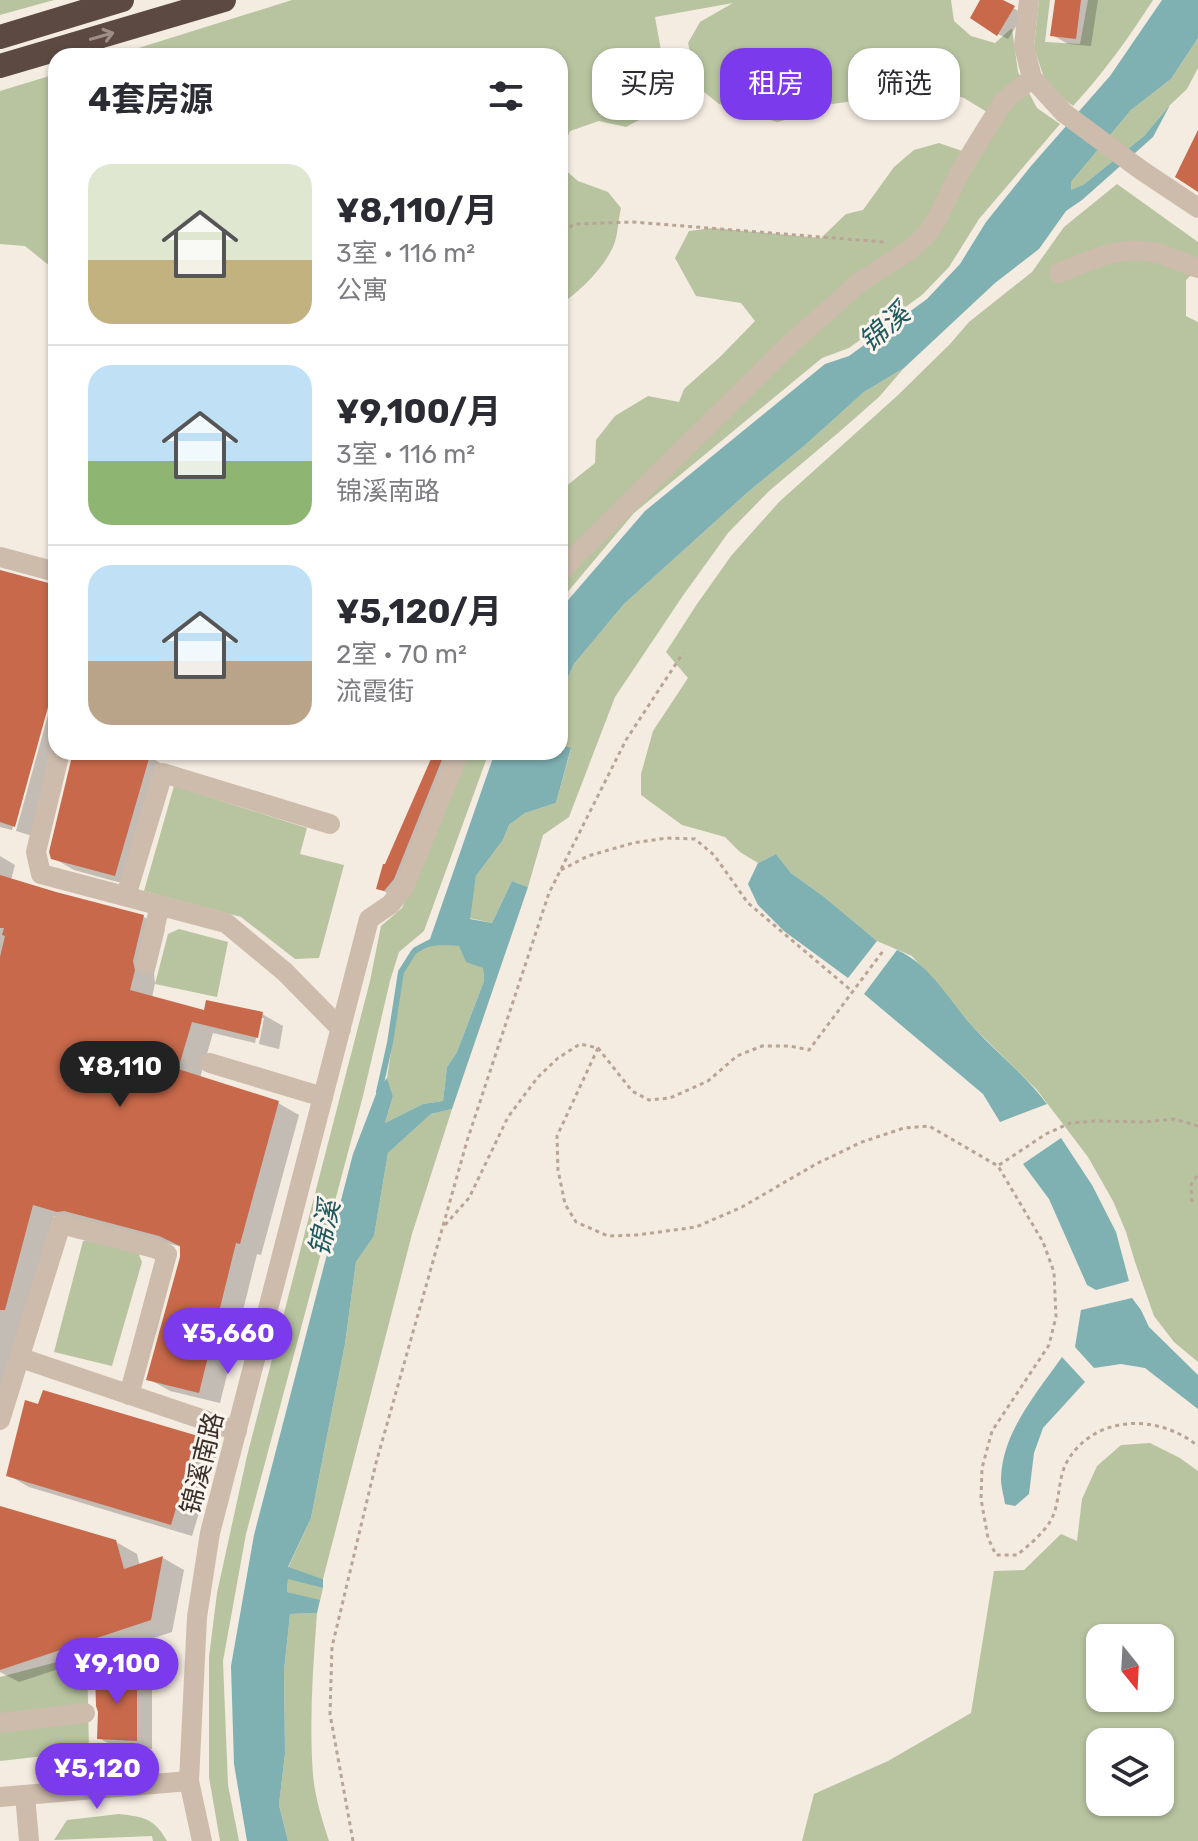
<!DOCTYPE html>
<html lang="zh">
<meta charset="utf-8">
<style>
:root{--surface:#fff;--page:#f2f2f3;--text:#2b2b33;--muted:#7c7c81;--line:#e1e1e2;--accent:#7c3aed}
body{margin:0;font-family:Rubik,"Noto Sans SC",sans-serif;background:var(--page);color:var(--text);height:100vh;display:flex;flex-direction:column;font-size:30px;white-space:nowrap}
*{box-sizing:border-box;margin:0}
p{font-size:26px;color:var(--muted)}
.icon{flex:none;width:44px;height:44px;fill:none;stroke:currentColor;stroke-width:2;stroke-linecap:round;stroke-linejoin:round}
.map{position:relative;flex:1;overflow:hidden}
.drawer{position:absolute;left:48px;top:48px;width:520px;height:712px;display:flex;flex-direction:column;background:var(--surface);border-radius:24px;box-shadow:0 2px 6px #0004}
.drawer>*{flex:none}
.banner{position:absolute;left:592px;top:48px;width:486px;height:72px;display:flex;gap:16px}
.needle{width:52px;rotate:162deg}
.tools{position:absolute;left:1086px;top:1624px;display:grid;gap:16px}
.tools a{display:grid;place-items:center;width:88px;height:88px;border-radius:16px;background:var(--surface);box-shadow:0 2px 6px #0004;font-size:40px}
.price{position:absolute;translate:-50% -68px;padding:0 18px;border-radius:28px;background:var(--accent);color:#fff;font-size:26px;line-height:52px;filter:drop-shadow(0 2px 4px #0008)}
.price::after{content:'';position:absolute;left:50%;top:48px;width:24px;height:18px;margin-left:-12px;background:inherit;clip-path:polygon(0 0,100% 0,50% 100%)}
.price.selected{background:#222;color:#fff}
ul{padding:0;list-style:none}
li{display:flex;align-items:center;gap:24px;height:200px;padding:0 40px}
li+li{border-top:2px solid var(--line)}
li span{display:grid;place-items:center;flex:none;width:224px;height:160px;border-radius:24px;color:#555}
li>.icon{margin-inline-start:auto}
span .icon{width:96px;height:96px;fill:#fffc;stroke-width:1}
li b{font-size:34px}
h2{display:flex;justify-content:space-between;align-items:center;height:96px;padding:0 40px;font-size:34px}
.pill{padding:0 28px;border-radius:24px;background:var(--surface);box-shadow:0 2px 6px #0004;font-size:28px;line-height:72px}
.pill.selected{background:var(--accent);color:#fff}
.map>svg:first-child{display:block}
.green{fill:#b8c4a0;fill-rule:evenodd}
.water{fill:#7fb0b2}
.shadow{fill:#0003}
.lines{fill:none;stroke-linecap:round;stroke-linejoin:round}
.stream{stroke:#7fb0b2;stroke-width:6}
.building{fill:#c8694b}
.path{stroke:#b9a596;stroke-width:3;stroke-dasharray:4 4;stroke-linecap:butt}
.minor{stroke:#cdbbac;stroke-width:20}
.highway{stroke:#5c4a42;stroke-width:24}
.oneway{stroke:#9c8e87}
.labels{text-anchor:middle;stroke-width:6;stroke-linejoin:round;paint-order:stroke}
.street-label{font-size:26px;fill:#3b302b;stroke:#fbf5ee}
.water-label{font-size:28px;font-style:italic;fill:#1f5a5e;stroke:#fbf5ee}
</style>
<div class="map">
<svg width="1198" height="1841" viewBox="0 0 1198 1841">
<rect width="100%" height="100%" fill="#f4ebe1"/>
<g class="green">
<polygon points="0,0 54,0 0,15"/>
<path d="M292,0h659l3,21 17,15 24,7 17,-15 6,44 19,36 23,16 -81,95 -30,48 -27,28 -73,53 -27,10 -188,155 -74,88v-110l35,-28 1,-23 19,-24 33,-20 31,6 5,-13 37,-33 34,-35 -14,-18 -45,-7 -21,-38 14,-27 24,-3 108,10 25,-24 17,-4 31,-43 20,-17 25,-7 26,9 22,-40 -23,-14 -22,-7 -12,-25 -24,-5 -19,25 -40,16 -30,4 -15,10 -25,6 -58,-18 -21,-17 -10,-44 12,-21 33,-19 -78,14 14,78 -15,17 -28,15 -27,-6 -29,10 -9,20 2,17 15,13 30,11 13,16c-3,12 -3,28 -8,39 -11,23 -32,43 -53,58v-249h-447z"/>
<path d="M1039,0h11l-5,42 35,2 8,-44h65c-25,39 -48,71 -80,106l-21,-16 -9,-15 -9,-28z"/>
<polygon points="1198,38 1198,68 1187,89 1170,105 1144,136 1083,185 1071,191 1071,182 1131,110 1171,79"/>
<polygon points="56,74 56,271 25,246 0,244 0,91"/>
<polygon points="1117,184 1198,242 1198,269 1186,280 1186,316 1198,322 1198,1362 1174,1342 1154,1316 1135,1262 1126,1232 1113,1201 1088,1157 1037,1090 974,1028 912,956 877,941 823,896 791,873 776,854 758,863 740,852 725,837 682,825 641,795 641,774 653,731 688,678 666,652 697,604 731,556 779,502 897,396 950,344 969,322 1032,272 1064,227"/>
<polygon points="904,368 879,397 838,433 769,491 728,533 682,597 615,697 569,817 543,835 528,887 512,881 492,923 469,918 476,876 503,840 509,825 525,813 556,803 571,749 560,745 560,694 574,664 624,604 748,492 804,446 864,392"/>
<polygon points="468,752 489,752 424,931 399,952 390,981 363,1096 246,1534 223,1661 228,1785 239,1841 220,1841 209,1777 209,1657 217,1593 247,1456 370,981 381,926 402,908"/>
<polygon points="174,786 307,828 300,854 344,865 319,958 295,959 241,917 144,891"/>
<polygon points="179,929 228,942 217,997 155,984 168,934"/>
<polygon points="433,944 459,946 483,968 484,981 457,1052 447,1067 443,1101 423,1104 385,1123 393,1096 387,1078 405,963 421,949"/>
<polygon points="452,1109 412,1234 323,1579 288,1568 311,1518 345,1344 356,1262 374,1236 388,1153 431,1114"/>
<polygon points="97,1240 137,1250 142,1262 112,1366 54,1352 83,1241"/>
<path d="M1150,1443l30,15 18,13v370h-396l12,-47 74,-33 83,-48 23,-142 30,-1 37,-36 16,7 5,-42 15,-33 24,-21zM1100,1638h60v60h-60zM1100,1742h60v60h-60z"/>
<polygon points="288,1578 323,1588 320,1601 287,1592"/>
<path d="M317,1613c-4,54 -8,108 -4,162 2,22 9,45 16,66h-41l-9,-36 6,-51 -1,-83 6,-57z"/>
<polygon points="87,1654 89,1751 0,1761 0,1677"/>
<path d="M119,1814c25,3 35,4 48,27h-14l-1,-5 -98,4 13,-20z"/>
</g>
<g class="water">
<polygon points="1162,0 1198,0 1198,38 1171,79 1131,110 1071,182 1071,190 1083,185 1144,136 1170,105 1153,137 1082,200 1066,211 1039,249 995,283 904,368 864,392 804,446 748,492 624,604 574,664 560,694 560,614 569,599 645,511 825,364 849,356 927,299 960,264 986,222 1031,166 1110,76"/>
<path d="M560,745l11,3 -15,55 -31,10 -16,12 -6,15 -27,36 -6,43 22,4 20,-42 16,6 -76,222 -21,5 -43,39 -14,83 -18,26 -11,82 -34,174 -23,49 35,12v9l-35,-9 -1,13 33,8 -3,13 -27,1 -6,57 1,83 -6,51 9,36h-41l-13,-77 -3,-98 23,-131 99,-381 25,-65 9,-11 6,18 -8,27 38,-19 20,-3 4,-34 10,-15 27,-71 -1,-13 -17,-6 -7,-16c-28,-2 -33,-2 -54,17l8,-15 17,-9 65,-187h65z"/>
<polygon points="776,854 791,873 823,896 877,941 848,978 784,931 758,905 748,884 758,863"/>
<path d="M897,950c33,14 53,52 77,78 24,26 52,48 73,76l-47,18 -17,-28 -119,-100z"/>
<polygon points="1061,1138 1092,1185 1116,1232 1129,1281 1096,1290 1087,1285 1049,1199 1023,1164"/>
<polygon points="1132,1298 1141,1310 1149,1327 1198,1375 1198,1409 1145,1368 1121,1364 1094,1368 1075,1347 1081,1310"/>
<path d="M1062,1357l23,25 -42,46 -9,25 -5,41 -14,12 -10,-2c-1,-8 -4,-17 -4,-25 1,-47 36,-86 61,-122z"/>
</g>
<g class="shadow">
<polygon points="982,0 999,0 1024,14 1008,39 998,34"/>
<polygon points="1057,0 1098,0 1091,46 1068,44 1052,35"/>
<polygon points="0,572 56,586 56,671 12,830 0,827"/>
<polygon points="56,686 56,752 36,837 16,831"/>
<polygon points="74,752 135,752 149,756 170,769 136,887 74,870 53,858"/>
<polygon points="437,752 465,752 393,896 378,888"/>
<polygon points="0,856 15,865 11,880 144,917 165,929 154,974 155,983 152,998 205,1012 262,1014 283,1026 279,1049 259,1044 264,1018 260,1018 255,1043 213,1033 200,1078 278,1103 299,1115 261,1255 257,1254 220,1403 170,1391 149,1379 182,1258 182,1247 54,1216 0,1416"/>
<polygon points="197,1438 218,1450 192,1536 29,1487 8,1475"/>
<polygon points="0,1508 116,1542 137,1554 140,1566 163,1558 184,1570 172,1632 19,1682 0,1672"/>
<polygon points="136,1674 152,1683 152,1749 115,1747 99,1738"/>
</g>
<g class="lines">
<polyline class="stream" points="379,1092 390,1043 401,972 413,953"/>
</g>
<g class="building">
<polygon points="980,0 1003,0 1015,6 997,36 970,18"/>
<polygon points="1055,0 1081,0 1076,39 1050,36"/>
<polygon points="1198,130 1198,192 1175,177"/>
<polygon points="0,570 56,585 56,678 15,827 0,822"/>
<polygon points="73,752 142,752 150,755 115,876 51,859 49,852"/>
<polygon points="434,752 445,752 394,879 384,891 376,889 383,864 385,864"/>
<polygon points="0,875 56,892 144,915 133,961 135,970 130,990 204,1010 206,1000 263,1012 258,1038 192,1022 178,1069 279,1101 240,1244 236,1243 199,1393 146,1380 180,1257 180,1246 159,1236 64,1211 57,1212 33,1205 5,1310 0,1310 0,957 5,936 2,935 4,928 0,928"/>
<polygon points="43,1390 198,1436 171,1525 6,1476 25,1400 38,1404"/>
<polygon points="0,1506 116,1540 124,1569 163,1556 151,1620 0,1670"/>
<polygon points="95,1672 137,1672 137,1741 97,1739 98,1712 96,1706"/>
</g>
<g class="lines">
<g class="path">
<polyline points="560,240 573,224 633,222 884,242"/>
<polyline points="561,870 588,856 633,843 667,838 695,839 714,855 748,903 853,992"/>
<path d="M598,1048l-41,88 1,34 7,34 11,18 32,14 29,-1 59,-8 46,-20 74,-43 46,-22 42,-14 25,-2 69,40 45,76 11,30 2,45 -7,28 -57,86 -10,37 -1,31 7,39 8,17h21c11,-9 27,-22 34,-35 10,-18 6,-43 17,-60 28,-46 91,-46 130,-14"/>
<polyline points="999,1165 1046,1134 1070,1123 1096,1121 1145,1122 1174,1119 1198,1126"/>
<polyline points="1192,1202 1191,1185 1198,1174"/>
<polyline points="445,1225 469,1198 508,1117 538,1077 558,1058 580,1044 598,1048 632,1091 649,1100 670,1098 708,1081 737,1056 762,1046 790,1046 809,1050 883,951"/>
<polyline points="353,1841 330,1714 332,1647 376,1463 467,1141 549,893 626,740 683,653"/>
</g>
<g class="minor">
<polyline points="1029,0 1024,46 1032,78 1064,113 1141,170 1198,208"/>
<path d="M1059,273c32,-13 62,-29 97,-20 15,3 28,11 42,15"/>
<polyline points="0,557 56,572"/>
<polyline points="560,574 569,562 787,347 861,281 910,250 927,234 937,219 961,170 1003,102 1032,78"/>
<polyline points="60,752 36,852 41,874 226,923 285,972 341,1029"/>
<polyline points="126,896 163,773 330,824"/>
<polyline points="146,964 160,905"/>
<polyline points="210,1063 323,1097"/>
<polyline points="21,1358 237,1431"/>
<polyline points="0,1420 61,1224 154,1248 167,1254 129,1395"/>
<polyline points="0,1723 85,1713"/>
<polyline points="25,1795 29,1841"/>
<polyline points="0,1797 189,1781"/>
<polyline points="202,1841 189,1781 197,1617 210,1533 369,919 391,904 405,885 459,752"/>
</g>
<g class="highway">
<polyline points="0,37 122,0"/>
<polyline points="0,66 224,0"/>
</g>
</g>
<defs><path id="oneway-shaft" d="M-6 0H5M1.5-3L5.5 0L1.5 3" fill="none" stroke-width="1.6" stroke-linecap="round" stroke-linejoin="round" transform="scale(2)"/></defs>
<use class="oneway" href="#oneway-shaft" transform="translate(102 36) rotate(-16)"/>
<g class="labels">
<g class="street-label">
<text transform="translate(202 1463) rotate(-76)" y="9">锦溪南路</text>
</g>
<g class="water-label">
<text transform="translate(884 327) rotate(-41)" y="10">锦溪</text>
<text transform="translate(324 1228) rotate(-78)" y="10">锦溪</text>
</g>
</g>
</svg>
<div class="tools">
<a><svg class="needle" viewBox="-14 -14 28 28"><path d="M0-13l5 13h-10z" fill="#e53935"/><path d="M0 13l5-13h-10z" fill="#7c7c81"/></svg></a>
<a><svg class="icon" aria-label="layers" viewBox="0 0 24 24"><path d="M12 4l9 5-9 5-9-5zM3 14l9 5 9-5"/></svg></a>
</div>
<b class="price selected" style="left:120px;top:1109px">¥8,110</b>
<b class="price" style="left:228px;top:1376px">¥5,660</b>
<b class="price" style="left:117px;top:1706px">¥9,100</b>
<b class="price" style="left:97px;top:1811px">¥5,120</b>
<div class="banner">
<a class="pill">买房</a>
<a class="pill selected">租房</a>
<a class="pill">筛选</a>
</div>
<section class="drawer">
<h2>4套房源<svg class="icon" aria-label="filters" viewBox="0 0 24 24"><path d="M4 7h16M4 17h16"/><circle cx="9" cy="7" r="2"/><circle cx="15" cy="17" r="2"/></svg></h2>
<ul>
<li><span style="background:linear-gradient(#dfe7d0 60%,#c2b280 0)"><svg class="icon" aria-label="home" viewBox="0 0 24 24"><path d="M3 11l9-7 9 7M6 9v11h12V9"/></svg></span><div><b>¥8,110/月</b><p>3室 · 116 m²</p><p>公寓</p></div></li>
<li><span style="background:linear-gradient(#bfe0f5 60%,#8fb573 0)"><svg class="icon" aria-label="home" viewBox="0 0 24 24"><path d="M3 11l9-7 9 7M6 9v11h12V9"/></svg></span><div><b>¥9,100/月</b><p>3室 · 116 m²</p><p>锦溪南路</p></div></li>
<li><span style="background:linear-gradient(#bfe0f5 60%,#b9a48a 0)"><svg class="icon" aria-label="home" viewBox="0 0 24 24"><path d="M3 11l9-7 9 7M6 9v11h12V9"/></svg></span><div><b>¥5,120/月</b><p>2室 · 70 m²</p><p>流霞街</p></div></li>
</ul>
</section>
</div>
